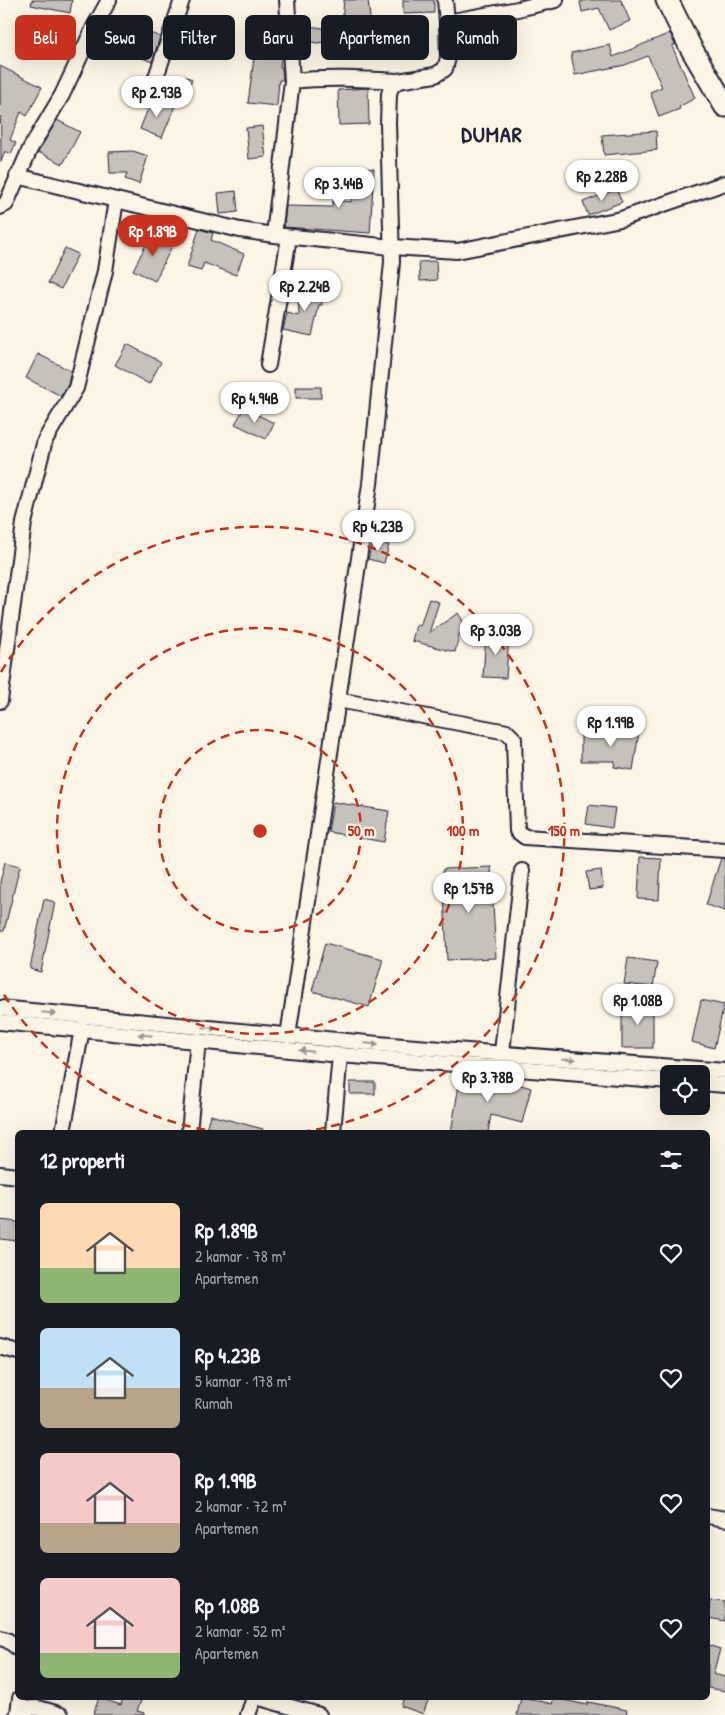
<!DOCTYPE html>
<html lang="id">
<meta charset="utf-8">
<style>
:root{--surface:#171b24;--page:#20242c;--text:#f1f3f6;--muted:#9ea1a6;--accent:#c8321e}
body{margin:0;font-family:"Patrick Hand",sans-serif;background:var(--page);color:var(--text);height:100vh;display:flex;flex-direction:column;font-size:19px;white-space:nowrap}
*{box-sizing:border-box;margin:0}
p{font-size:16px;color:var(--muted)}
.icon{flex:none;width:28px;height:28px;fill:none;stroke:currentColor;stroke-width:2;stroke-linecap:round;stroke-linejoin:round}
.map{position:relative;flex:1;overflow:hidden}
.drawer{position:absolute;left:15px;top:1130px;width:695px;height:570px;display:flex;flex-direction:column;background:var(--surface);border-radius:8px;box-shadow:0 5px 20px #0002}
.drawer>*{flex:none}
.banner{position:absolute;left:15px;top:15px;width:695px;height:45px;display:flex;gap:10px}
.fabs{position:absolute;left:660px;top:1065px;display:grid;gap:10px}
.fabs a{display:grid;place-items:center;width:50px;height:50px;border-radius:8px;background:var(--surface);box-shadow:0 5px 20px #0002;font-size:25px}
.price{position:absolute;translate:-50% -42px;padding:0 11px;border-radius:18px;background:#fff;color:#222;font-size:16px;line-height:32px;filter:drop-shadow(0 1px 2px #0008)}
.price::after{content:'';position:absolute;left:50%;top:30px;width:15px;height:11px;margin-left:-8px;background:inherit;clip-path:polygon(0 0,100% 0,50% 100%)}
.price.selected{background:var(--accent);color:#fff}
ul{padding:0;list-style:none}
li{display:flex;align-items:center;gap:15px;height:125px;padding:0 25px}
li span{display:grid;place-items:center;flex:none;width:140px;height:100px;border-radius:8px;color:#555}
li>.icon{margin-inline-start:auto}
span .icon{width:60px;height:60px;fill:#fffc;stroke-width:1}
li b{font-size:21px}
h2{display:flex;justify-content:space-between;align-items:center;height:60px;padding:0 25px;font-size:21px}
.chip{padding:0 18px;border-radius:8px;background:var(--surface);box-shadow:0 5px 20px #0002;font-size:18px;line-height:45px}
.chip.selected{background:var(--accent);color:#fff}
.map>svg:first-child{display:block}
.building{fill:#c6c1bb;stroke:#22223b}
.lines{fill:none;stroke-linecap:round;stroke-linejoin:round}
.minor-casing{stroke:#22223b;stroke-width:18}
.highway-casing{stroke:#22223b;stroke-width:25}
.minor{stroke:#fcf5e5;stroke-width:14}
.highway{stroke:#fcf5e5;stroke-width:21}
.oneway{fill:#9a9698}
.ring{fill:none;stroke:#c8321e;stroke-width:2.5;stroke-dasharray:9 6}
.labels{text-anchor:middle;stroke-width:4.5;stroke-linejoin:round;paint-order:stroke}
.district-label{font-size:22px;font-weight:bold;letter-spacing:1px;fill:#22223b;stroke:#fcf5e5}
.centre{fill:#c8321e;stroke:#fcf5e5;stroke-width:2.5}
.ring-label{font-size:15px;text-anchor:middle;font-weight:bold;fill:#c8321e;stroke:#fcf5e5;stroke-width:4.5;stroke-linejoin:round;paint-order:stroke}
</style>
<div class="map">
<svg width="725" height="1715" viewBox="0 0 725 1715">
<rect width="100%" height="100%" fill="#fcf5e5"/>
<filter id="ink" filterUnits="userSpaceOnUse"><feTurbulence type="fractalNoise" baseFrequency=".02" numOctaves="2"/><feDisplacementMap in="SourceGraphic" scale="10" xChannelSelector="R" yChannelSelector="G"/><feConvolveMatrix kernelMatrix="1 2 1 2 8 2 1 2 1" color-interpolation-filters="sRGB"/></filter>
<g filter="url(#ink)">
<g class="building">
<polygon points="32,0 72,0 70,13 31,5"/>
<polygon points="344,0 368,0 372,36 317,43 307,41 309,26 336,30 335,24 342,23"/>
<polygon points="403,0 434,0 434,13 403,14"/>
<polygon points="588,0 621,0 630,21 609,30 599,8 582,12 580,2"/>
<polygon points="192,21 210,29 199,58 180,50"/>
<polygon points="130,25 160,37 152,62 120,49"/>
<polygon points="258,28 280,30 282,53 280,67 282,67 283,80 279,80 277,106 248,103"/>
<polygon points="670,33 675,45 672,46 695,98 679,107 680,109 659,117 650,92 662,87 648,56 625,65 575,75 571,53 610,45 613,57"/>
<polygon points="0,66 42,87 27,116 21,112 10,140 16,143 11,154 5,151 1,162"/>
<polygon points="181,75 192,79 186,94 175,90"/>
<polygon points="368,88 369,124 339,125 338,90"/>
<polygon points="157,99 175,106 162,138 140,129 151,101"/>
<polygon points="57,120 80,132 63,164 38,152"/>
<polygon points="262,126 266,157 249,159 246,128"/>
<polygon points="656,131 657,150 604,155 602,135"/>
<polygon points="133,151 148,156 139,184 125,179 127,173 110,173 109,152"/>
<polygon points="353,167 374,169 370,233 284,227 286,206 332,207 333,200 351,202"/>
<polygon points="616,189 622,202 588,215 583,202"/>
<polygon points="236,191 238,212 220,214 218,193"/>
<polygon points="199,229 213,233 211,240 244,254 236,275 204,263 201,271 187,267"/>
<polygon points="152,233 173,244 155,281 133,270"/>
<polygon points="65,248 78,254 61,289 48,283"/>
<polygon points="436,261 437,280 420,281 419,262"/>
<polygon points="321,287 322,305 319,305 312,336 283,330 287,313 299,316 298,288"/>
<polygon points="127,344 161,362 149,384 115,365"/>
<polygon points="38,354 71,371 68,385 61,396 26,378"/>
<rect x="296" y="387" width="25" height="11"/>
<polygon points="244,408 274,423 266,439 235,424"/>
<polygon points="373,541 389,545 384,563 368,559"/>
<polygon points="429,599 439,602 429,633 458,613 463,621 455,652 412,641 416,625 420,626"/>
<polygon points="486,633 509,635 506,678 483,677"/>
<polygon points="620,729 639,732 633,770 614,767 615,761 581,761 581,733 619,733"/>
<polygon points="333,802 389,811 384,842 328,832"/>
<polygon points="589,805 615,808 612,828 586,824"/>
<polygon points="640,857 661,858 659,900 638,899"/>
<polygon points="721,858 725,859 725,911 706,905"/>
<polygon points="5,862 20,866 4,931 0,931 0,882"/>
<polygon points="491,867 496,958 447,960 443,869"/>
<polygon points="601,870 603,888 589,890 586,872"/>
<polygon points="44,899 55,902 41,972 30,969"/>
<polygon points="325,943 383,959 369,1007 312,991"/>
<polygon points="628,958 657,962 653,987 624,984"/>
<polygon points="701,1000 724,1005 714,1048 692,1042"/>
<rect x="622" y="1003" width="31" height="45"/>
<polygon points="461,1073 498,1078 531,1088 522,1123 491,1115 488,1132 451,1132"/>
<rect x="350" y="1082" width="25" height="12"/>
<polygon points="210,1115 263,1129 262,1132 205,1132"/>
<polygon points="0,1220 18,1222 18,1241 0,1239"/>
<polygon points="710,1600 725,1602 725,1621 708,1618"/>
<polygon points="708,1645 720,1649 713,1674 725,1677 725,1691 708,1688"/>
<polygon points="99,1698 121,1705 123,1698 142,1698 137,1711 144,1713 144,1715 93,1715"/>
<polygon points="404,1698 429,1698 423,1714 401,1706"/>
<polygon points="521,1698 527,1698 552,1704 554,1698 587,1705 588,1702 627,1710 626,1715 517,1715"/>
</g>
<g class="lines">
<defs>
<g id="minor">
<polyline points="287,0 292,81"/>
<polyline points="445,0 447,22 518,9 556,0"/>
<polyline points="151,92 182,0"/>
<polyline points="17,176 240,230 274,235 392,247 457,251 621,219 725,183"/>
<polyline points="0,207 6,204 30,149 62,95 94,27 109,0"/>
<path d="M274,235l18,-154c35,-4 70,-2 106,0"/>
<polyline points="268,365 289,237"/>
<polyline points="338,700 507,732 514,739 517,831 525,837 725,850"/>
<polyline points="0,701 24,523 45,440 76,388 105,271 116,200"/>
<polyline points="0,1008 378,1044 725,1071"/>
<polyline points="0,1022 340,1055 669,1081"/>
<polyline points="288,1036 370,484 392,262 388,123 389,94 391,87 398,81 435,75 445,69 448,58 447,22"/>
<polyline points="501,1061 522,871"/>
<polyline points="701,1083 725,1085"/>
<polyline points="63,1132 82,1029"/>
<polyline points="189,1132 198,1041"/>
<polyline points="333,1132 340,1055"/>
<polyline points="0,1174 18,1176"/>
<polyline points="0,1347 18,1352"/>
<polyline points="708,1516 725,1519"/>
<polyline points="0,1638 7,1640 18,1648"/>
<polyline points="260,1698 319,1715"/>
<polyline points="18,1713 20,1698"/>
<path d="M17,1715c12,-13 29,-5 44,0"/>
<polyline points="248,1715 254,1698"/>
</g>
<polyline id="highway" points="667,0 691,48 725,106"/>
</defs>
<use href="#minor" class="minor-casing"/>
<use href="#highway" class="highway-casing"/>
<use href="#minor" class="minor"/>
<use href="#highway" class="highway"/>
</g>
<defs><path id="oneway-solid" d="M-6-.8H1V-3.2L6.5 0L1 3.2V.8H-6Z" transform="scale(1.25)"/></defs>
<g class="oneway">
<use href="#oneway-solid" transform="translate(49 1013) rotate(5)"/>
<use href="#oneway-solid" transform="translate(210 1028) rotate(5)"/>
<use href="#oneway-solid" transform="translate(145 1035) rotate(-174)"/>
<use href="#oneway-solid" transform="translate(372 1044) rotate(5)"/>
<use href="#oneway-solid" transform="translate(306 1051) rotate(-174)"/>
<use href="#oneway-solid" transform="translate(569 1059) rotate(4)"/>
</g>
</g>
<g class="ring">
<circle cx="260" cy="831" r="101"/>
<circle cx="260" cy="831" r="203"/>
<path d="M220 1132A304 304 0 0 1 1 990M1 672A304 304 0 1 1 300 1132"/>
</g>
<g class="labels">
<g class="district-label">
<text x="492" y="142">DUMAR</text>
</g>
</g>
<circle cx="260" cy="831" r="8" class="centre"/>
<g class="ring-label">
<text x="361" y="836">50 m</text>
<text x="463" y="836">100 m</text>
<text x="564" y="836">150 m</text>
</g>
</svg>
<div class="fabs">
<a><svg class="icon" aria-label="locate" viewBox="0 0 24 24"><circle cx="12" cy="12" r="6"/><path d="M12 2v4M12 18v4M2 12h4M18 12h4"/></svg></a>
</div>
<b class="price" style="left:157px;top:118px">Rp 2.93B</b>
<b class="price" style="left:602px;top:202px">Rp 2.28B</b>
<b class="price" style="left:339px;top:209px">Rp 3.44B</b>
<b class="price selected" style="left:153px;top:257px">Rp 1.89B</b>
<b class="price" style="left:305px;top:312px">Rp 2.24B</b>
<b class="price" style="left:255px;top:424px">Rp 4.94B</b>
<b class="price" style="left:378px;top:552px">Rp 4.23B</b>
<b class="price" style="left:496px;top:656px">Rp 3.03B</b>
<b class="price" style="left:611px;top:748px">Rp 1.99B</b>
<b class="price" style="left:469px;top:914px">Rp 1.57B</b>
<b class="price" style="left:638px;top:1026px">Rp 1.08B</b>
<b class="price" style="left:488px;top:1103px">Rp 3.78B</b>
<div class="banner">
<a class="chip selected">Beli</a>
<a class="chip">Sewa</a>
<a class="chip">Filter</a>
<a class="chip">Baru</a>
<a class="chip">Apartemen</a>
<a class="chip">Rumah</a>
</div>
<section class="drawer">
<h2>12 properti<svg class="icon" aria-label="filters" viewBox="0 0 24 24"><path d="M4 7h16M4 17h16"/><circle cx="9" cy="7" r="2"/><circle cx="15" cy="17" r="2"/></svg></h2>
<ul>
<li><span style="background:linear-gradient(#ffd9b3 65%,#8fb573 0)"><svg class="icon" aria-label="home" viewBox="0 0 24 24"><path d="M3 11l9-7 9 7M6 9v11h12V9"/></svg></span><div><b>Rp 1.89B</b><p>2 kamar · 78 m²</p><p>Apartemen</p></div><svg class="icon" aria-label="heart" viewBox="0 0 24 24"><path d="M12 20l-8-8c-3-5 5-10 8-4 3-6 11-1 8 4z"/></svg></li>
<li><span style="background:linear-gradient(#bfe0f5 60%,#b9a48a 0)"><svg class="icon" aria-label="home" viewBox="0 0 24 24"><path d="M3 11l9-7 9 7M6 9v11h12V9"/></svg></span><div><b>Rp 4.23B</b><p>5 kamar · 178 m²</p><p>Rumah</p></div><svg class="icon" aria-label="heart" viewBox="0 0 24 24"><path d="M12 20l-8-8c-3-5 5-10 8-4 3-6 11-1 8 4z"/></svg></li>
<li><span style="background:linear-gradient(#f6c9c9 70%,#b9a48a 0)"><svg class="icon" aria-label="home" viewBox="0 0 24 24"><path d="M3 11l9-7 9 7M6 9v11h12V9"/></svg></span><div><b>Rp 1.99B</b><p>2 kamar · 72 m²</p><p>Apartemen</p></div><svg class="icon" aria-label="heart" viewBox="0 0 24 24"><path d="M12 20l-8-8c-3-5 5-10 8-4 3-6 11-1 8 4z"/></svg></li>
<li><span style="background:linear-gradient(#f6c9c9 75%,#8fb573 0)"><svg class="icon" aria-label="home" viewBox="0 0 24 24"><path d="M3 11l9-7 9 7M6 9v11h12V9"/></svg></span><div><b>Rp 1.08B</b><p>2 kamar · 52 m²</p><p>Apartemen</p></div><svg class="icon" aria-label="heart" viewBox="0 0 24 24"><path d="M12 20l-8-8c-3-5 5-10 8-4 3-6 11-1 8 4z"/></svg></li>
</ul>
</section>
</div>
